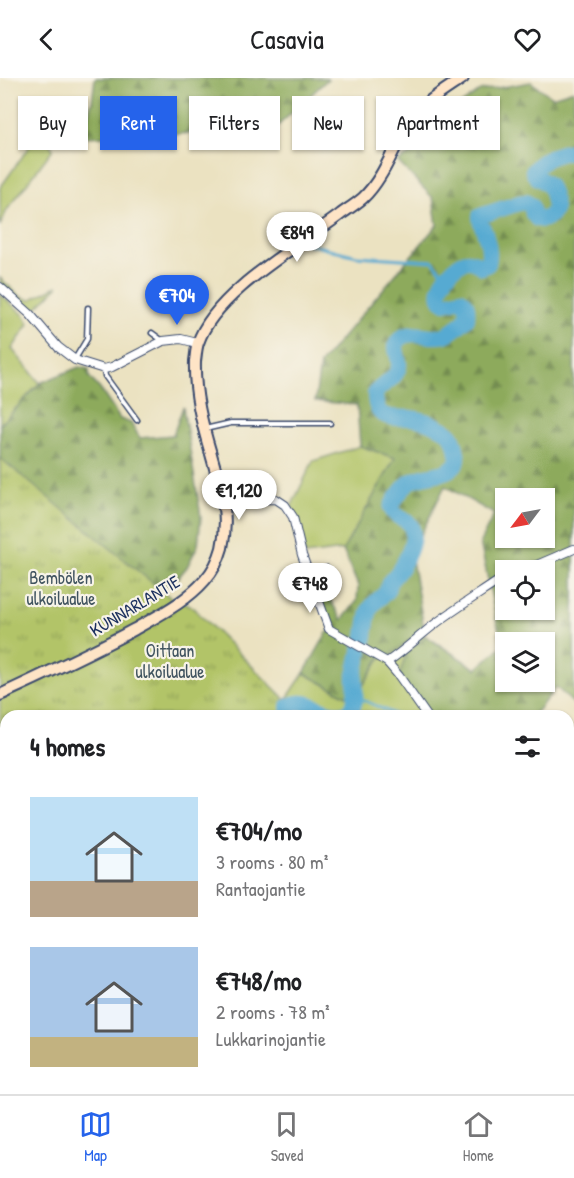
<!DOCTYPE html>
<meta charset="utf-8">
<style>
:root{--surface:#fff;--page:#f6f6f6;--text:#202124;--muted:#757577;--line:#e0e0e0;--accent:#2563eb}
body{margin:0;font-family:"Patrick Hand",sans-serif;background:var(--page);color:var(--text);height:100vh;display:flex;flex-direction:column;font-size:22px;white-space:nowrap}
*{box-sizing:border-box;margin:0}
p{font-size:20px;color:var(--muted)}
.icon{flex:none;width:33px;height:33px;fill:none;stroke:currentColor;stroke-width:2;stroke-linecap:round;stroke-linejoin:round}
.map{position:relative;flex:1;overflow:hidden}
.sheet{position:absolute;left:0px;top:632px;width:574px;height:386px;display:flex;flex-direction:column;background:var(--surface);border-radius:18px 18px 0 0;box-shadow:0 2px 4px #0004}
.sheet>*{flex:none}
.hud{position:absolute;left:18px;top:18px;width:538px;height:54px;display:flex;gap:12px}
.needle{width:39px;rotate:238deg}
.tools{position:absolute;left:495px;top:410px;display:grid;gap:12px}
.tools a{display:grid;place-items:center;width:60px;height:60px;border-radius:0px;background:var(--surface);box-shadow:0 2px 4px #0004;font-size:30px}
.price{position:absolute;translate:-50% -51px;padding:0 14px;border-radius:21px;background:#fff;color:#222;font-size:20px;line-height:39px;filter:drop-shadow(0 2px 3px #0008)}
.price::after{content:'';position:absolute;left:50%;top:36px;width:18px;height:14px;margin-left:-9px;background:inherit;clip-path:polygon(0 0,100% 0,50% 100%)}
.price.current{background:var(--accent);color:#fff}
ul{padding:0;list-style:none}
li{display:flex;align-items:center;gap:18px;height:150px;padding:0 30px}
li span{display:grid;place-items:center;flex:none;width:168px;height:120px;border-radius:0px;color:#555}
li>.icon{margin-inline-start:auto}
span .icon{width:72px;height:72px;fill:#fffc;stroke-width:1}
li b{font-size:26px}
h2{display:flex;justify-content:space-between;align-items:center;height:72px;padding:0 30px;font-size:26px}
.pill{padding:0 21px;border-radius:0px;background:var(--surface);box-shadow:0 2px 4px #0004;font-size:21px;line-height:54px}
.pill.current{background:var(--accent);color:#fff}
header{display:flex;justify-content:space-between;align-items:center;height:78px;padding:0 30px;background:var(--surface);font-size:27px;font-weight:600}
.tab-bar{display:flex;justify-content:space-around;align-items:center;height:84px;border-top:2px solid var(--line);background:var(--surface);font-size:16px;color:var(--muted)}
.tab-bar a{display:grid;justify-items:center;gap:3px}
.tab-bar .current{color:var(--accent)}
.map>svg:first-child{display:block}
.grass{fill:#b2c467;stroke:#667a62;stroke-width:1.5}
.forest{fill:url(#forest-firs);stroke:#546c5d;stroke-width:1.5;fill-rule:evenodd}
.park{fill:url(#park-tufts);stroke:#667a62;stroke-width:1.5}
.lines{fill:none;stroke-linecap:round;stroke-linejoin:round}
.stream{stroke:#56aad2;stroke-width:3}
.river{stroke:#56aad2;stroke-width:16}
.service-casing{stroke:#3a4a6d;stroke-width:7}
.minor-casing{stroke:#3a4a6d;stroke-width:10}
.secondary-casing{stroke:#3a4a6d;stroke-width:14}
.service{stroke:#fff;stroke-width:4}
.minor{stroke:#fff;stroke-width:8}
.secondary{stroke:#fee4c6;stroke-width:10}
.labels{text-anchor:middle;stroke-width:4.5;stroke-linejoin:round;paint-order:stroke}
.park-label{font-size:18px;fill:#415460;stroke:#f7f3e8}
.street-label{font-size:18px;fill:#1b2f5e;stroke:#f7f3e8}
</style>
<header><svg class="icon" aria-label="back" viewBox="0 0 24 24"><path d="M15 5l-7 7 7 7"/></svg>Casavia<svg class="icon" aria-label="heart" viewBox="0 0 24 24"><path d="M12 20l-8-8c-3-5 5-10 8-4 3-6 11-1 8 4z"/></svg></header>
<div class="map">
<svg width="574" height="1016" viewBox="0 0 574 1016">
<defs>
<pattern id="forest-firs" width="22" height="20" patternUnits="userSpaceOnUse" patternTransform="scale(1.5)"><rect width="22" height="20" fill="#8daa5c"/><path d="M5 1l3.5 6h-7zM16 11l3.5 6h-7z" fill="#728b4f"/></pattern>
<pattern id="park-tufts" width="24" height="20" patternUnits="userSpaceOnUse" patternTransform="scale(1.5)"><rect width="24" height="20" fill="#b2c467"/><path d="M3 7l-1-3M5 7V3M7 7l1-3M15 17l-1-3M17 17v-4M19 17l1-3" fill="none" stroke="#90a058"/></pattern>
</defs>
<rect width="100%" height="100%" fill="#f7f3e8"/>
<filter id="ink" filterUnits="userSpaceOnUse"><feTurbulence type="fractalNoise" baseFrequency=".0167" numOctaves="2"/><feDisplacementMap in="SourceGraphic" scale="12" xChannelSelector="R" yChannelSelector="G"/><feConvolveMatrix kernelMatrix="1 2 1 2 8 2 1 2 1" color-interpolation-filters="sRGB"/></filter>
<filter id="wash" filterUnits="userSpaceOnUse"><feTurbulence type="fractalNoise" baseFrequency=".008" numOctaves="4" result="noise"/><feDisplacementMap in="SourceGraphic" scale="24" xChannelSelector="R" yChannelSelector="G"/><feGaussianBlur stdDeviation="1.35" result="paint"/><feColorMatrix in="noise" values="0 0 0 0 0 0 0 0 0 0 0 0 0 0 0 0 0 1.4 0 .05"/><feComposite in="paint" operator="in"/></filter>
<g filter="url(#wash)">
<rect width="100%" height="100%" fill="#ebe2c1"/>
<g class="grass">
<polygon points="41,52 53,71 7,132 0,148 0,110"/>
<polygon points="0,200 20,218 30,222 57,208 58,209 33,233 1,206"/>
<polygon points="0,216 25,238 29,246 12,271 40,305 0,347"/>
<polygon points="360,368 396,380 343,472 305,477 296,437 291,429 313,383"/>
<polygon points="424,551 427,637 387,637 286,622 304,595 354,622 380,580"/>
<polygon points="22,1011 46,1011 59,1016 21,1016"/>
<polygon points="56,1011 121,1011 134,1016 70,1016"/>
<polygon points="182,1011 226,1011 224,1016 177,1016"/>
</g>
<g class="forest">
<polygon points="95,0 327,0 328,1 255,69 232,54 82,59 92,23"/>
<path d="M531,4l21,15 22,-7v614l-18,-17 -22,28h-102l-12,-10 -21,-29 8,-24 19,-16 50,33 26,-23 -22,-104 14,-28 -49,-28 -34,68 13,75 -36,28 -8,1 -26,42 -50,-27 23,-40 7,-5 -8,-11 -10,-29 6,-2 20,34 15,-19 1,-15 -15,-36 52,-92 -35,-12 -3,-41 -42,-4 5,-37 117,-139 -4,-27 -35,-36 50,-31 9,-24 23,-16zM506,420h38v39h-38zM506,492h38v39h-38zM506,564h38v39h-38z"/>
<polygon points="79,289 89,291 89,299 100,311 120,341 131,345 140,360 173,357 183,329 201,439 198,467 187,489 177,501 88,554 0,400 0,347 40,305"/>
<polygon points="574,866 574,1016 480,1016 484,1011 568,1011 568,873"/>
<polygon points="121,1011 182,1011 177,1016 134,1016"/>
</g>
<g class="park">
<polygon points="0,380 171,520 190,527 286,622 288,637 6,638 6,870 0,865"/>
<polygon points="0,880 6,884 6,993 0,1003"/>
</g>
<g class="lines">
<g class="stream">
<polyline points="309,166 357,178 433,183 446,199"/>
<polyline points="355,618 398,638"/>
<polyline points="132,1011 145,1016"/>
<polyline points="404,1011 407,1016"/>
<polyline points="6,1016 4,1005 6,1002"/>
<polyline points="179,1016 185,1011"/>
<polyline points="412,1016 414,1011"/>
</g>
<g class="river">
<path d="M364,563c2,-9 3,-24 6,-32 4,-8 11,-11 16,-17 3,-5 1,-3 3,-9 2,-4 6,-7 9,-11 7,-10 18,-30 14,-43 -3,-13 -15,-7 -21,-21 2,-7 14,-24 21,-27 14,-9 40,-3 46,-22 -1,-7 -3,-17 -6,-23 -3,-4 -7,-6 -11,-8 -9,-5 -21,-9 -31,-10 -20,-1 -35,3 -35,-25 8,-10 21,-13 24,-27 1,-10 -8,-19 1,-27 12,-11 31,1 45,-4 8,-3 16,-11 22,-17 1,-8 1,-15 -6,-19l-16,4c-1,-1 -3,-2 -4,-3 -8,-12 15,-40 28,-39 5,0 9,3 13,6l6,-3c2,-9 1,-19 -2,-27 -2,-8 -6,-13 -6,-21l39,-13 7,-1 5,3 2,9 4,5c7,3 16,-4 18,-11 -1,-7 -2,-18 -8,-24 -5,-5 -12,-5 -14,-13 9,-12 26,-19 41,-20"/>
<path d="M289,638l-1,-9c20,-16 45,19 62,3 9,-8 4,-26 5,-36 2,-8 4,-16 5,-23"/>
<polyline points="0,871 6,876"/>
</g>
</g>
</g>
<g filter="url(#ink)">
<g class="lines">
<defs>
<g id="service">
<polyline points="152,255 163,263"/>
<polyline points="75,281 87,261 88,230"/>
<polyline points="104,291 105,298 137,342"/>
<polyline points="205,351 231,345 330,345"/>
<polyline points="308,493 327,490"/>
</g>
<g id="minor">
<polyline points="0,209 30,236 58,269 75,282 104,291 112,289 163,263 181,261 197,265"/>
<polyline points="224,423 276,421 285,427 293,439 302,477 329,551 387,584 399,598 427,638"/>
<polyline points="525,492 574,471"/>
<path d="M387,584c17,-11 31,-25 48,-38 20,-15 41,-28 62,-42l9,-4"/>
<polyline points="568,724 574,731"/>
<polyline points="568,907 574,897"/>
<polyline points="560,1011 562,1016"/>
</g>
<path id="secondary" d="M0,617c45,-21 91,-42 135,-66 24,-14 51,-27 70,-49 8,-9 14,-21 17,-32 8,-35 -2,-61 -11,-94 -9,-30 -17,-61 -16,-93 1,-6 1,-12 3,-18 17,-51 101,-97 143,-129 7,-5 15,-10 22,-16 21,-20 30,-50 45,-74 13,-20 36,-33 55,-46"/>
</defs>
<use href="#service" class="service-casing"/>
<use href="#minor" class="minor-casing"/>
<use href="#secondary" class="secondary-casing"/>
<use href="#service" class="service"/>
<use href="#minor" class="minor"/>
<use href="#secondary" class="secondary"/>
</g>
</g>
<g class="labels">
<g class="park-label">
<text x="61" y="506">Bembölen<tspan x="61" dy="21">ulkoilualue</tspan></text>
<text x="170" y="579">Oittaan<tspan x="170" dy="21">ulkoilualue</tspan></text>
</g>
<g class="street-label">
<text transform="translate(135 528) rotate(-31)" y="6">KUNNARLANTIE</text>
</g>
</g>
</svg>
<div class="tools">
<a><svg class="needle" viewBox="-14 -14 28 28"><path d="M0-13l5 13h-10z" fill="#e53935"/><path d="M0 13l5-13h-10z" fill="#757577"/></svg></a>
<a><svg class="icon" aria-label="locate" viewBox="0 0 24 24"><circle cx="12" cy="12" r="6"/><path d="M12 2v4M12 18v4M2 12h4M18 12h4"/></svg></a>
<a><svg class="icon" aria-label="layers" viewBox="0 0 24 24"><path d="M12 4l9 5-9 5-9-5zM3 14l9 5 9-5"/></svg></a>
</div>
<b class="price" style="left:297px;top:185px">€849</b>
<b class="price current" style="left:177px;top:248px">€704</b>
<b class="price" style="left:239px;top:443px">€1,120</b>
<b class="price" style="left:310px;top:536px">€748</b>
<div class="hud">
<a class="pill">Buy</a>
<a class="pill current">Rent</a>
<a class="pill">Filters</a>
<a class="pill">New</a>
<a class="pill">Apartment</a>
</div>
<section class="sheet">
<h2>4 homes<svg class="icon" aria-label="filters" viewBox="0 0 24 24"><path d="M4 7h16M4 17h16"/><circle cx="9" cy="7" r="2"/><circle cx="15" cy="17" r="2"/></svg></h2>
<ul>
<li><span style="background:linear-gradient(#bfe0f5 70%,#b9a48a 0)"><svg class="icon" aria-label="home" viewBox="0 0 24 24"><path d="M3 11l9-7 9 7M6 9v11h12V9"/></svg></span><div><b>€704/mo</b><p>3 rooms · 80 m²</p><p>Rantaojantie</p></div></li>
<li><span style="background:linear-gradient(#a9c7e8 75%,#c2b280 0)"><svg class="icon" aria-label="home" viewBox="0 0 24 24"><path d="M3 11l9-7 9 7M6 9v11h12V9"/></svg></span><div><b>€748/mo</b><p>2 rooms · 78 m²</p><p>Lukkarinojantie</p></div></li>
</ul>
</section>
</div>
<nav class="tab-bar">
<a class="current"><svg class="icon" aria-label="map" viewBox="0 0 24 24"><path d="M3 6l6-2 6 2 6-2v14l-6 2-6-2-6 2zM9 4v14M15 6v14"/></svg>Map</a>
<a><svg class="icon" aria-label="saved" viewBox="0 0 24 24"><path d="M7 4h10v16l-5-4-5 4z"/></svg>Saved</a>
<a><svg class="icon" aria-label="home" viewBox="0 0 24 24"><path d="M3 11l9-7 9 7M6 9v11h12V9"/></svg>Home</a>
</nav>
